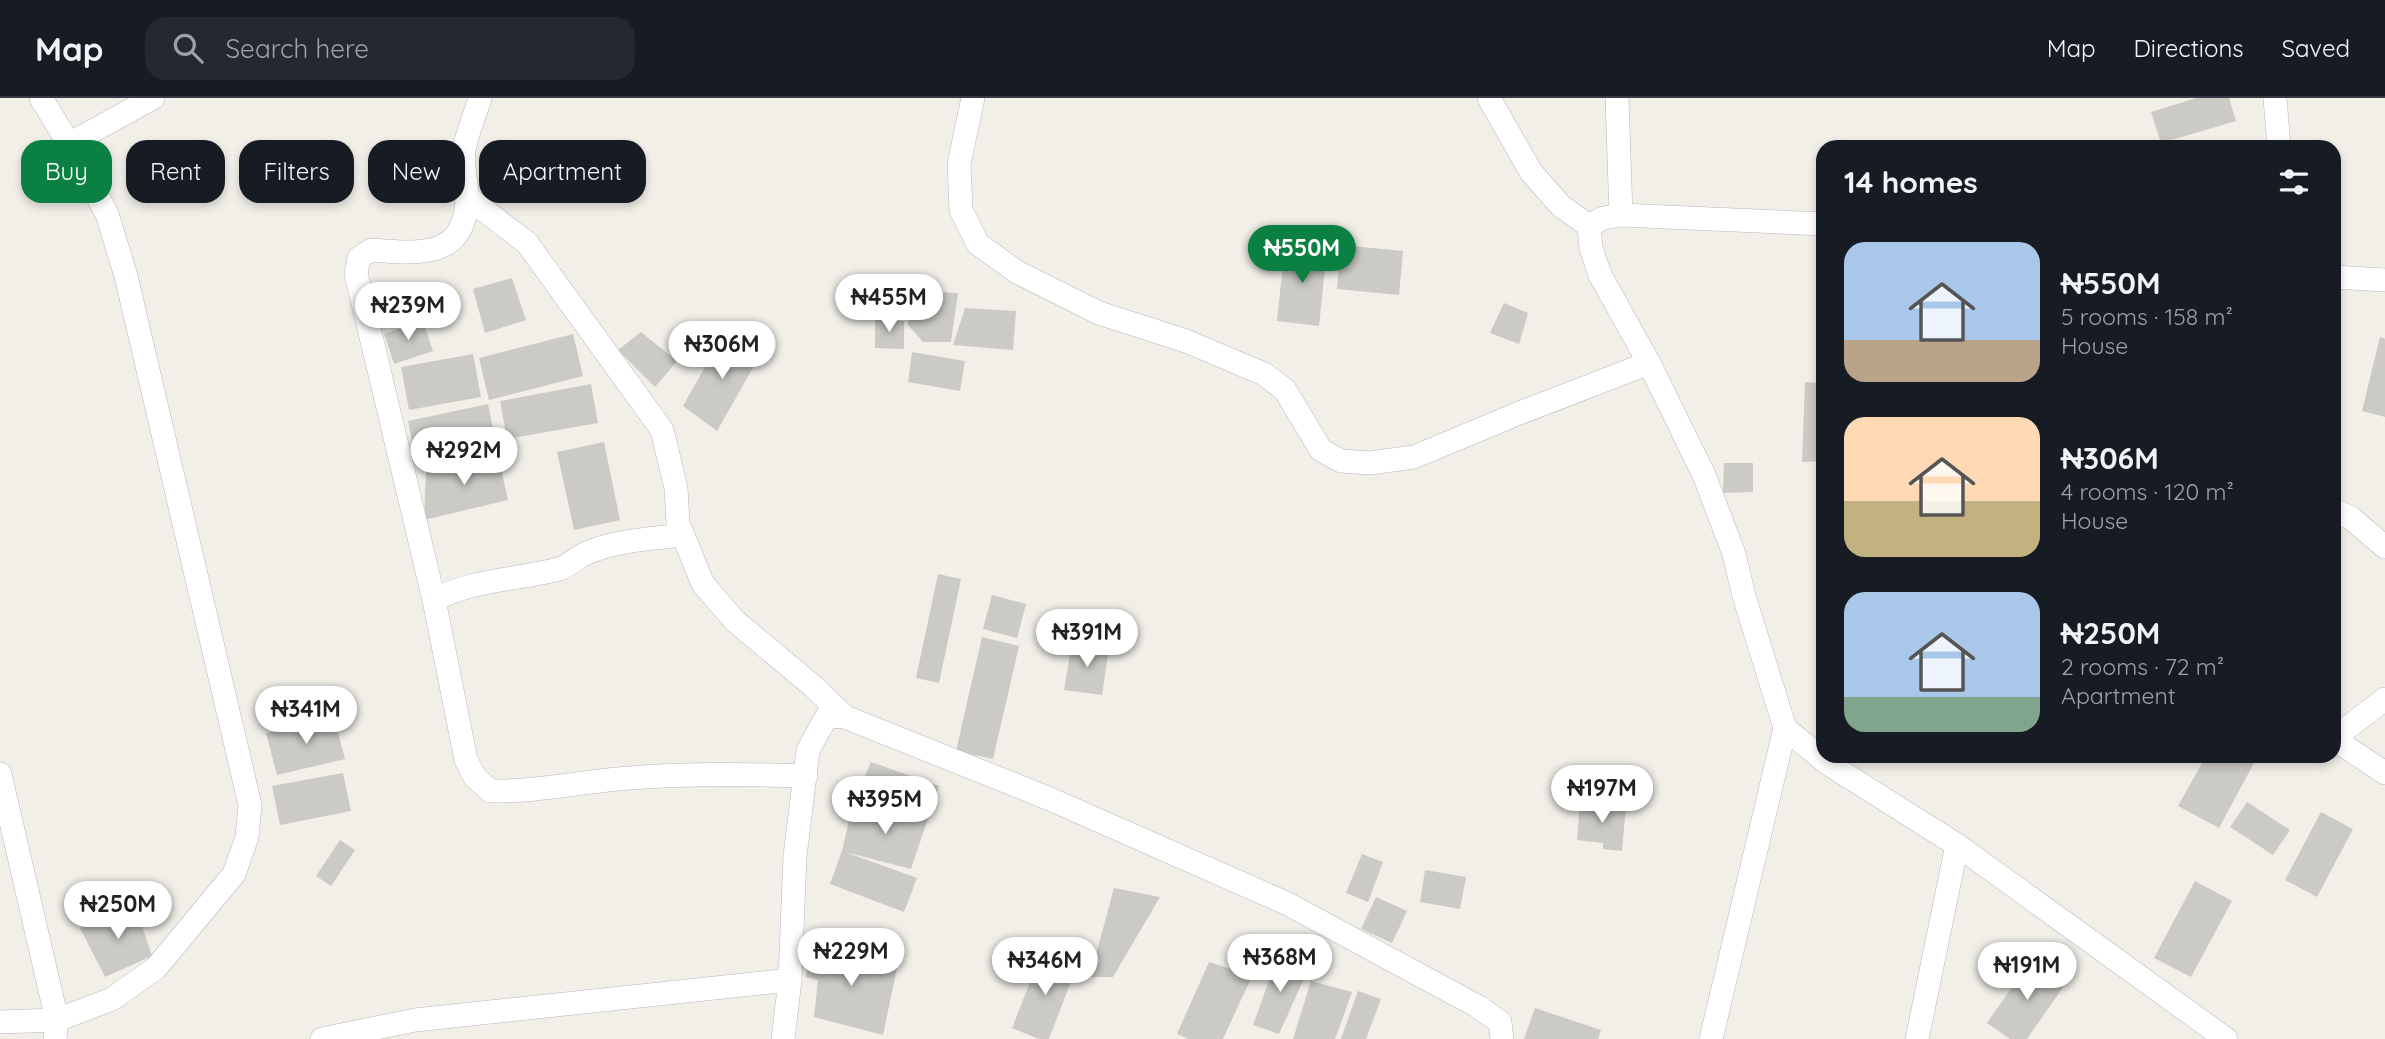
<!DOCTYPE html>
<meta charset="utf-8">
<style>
:root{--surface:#171b24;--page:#242831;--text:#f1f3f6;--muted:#9ea1a6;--line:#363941;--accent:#0b8043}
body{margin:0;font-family:Quicksand,sans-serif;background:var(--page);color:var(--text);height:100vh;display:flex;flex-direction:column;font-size:26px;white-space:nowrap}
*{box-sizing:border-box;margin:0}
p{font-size:23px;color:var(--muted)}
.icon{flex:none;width:38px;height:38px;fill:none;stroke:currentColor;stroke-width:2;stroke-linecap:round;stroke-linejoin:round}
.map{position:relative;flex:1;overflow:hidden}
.panel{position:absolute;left:1816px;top:42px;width:525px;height:623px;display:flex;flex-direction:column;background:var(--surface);border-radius:21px;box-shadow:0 4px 10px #0003}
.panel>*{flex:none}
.hud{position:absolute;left:21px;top:42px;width:665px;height:63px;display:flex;gap:14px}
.price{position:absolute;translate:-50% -60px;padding:0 16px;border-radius:24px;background:#fff;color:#222;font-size:23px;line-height:46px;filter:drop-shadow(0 2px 4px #0008)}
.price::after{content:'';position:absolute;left:50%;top:42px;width:21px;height:16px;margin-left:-10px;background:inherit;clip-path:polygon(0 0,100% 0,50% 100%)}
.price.current{background:var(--accent);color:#fff}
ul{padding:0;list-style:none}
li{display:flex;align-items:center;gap:21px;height:175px;padding:0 28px}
li span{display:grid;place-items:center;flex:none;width:196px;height:140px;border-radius:21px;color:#555}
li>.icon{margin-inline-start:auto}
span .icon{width:84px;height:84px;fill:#fffc;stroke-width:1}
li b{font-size:30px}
h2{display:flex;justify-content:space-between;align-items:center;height:84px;padding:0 28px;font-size:30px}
.pill{padding:0 24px;border-radius:21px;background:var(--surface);box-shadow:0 4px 10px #0003;font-size:24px;line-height:63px}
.pill.current{background:var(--accent);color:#fff}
header{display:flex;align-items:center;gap:42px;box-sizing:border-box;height:98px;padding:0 35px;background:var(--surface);border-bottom:2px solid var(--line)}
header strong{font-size:33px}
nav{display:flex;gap:38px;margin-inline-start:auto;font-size:24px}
.search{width:490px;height:63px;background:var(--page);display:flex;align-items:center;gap:18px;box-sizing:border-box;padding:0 24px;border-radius:21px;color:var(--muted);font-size:26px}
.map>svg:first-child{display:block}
.building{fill:#cccac5}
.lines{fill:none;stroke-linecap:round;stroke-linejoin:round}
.street-casing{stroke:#b5b8bc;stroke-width:24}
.street{stroke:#fff;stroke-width:23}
</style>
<header>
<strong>Map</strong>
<div class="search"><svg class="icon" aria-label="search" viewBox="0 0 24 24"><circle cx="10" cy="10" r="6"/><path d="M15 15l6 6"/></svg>Search here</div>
<nav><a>Map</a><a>Directions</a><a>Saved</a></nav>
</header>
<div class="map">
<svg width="2385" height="941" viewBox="0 0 2385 941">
<rect width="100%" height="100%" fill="#f1efe8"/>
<g class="building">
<polygon points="2196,0 2229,0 2236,23 2161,45 2151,14"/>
<polygon points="1285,147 1327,151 1319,228 1277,223"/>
<polygon points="1341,147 1403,153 1399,197 1337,191"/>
<polygon points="512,180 526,222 485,235 473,191"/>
<polygon points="922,193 958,195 951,244 923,244 908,227 909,213"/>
<polygon points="1504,205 1528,215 1519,246 1490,235"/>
<polygon points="965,210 1016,213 1013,252 953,247"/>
<polygon points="875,222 904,223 904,251 875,250"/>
<polygon points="423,223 433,253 394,266 384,236"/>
<polygon points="641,234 677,263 655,289 618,252"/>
<polygon points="573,236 583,278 489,302 479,260"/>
<polygon points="722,239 763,252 717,333 683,308"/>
<polygon points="2380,239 2385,241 2385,319 2362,313"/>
<polygon points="912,254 965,263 960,293 908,284"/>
<polygon points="473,256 481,299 409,312 401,269"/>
<polygon points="1805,284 1824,285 1824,363 1802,364"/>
<polygon points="591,286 598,325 507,341 500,303"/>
<polygon points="488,306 497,350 417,366 408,323"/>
<polygon points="604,344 620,422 574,432 557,354"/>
<polygon points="498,357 508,402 424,422 426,374"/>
<polygon points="1724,365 1753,365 1753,394 1723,395"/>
<polygon points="938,476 961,481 939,585 916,580"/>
<polygon points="992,497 1026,506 1017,540 983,531"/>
<polygon points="982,539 1019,548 993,661 956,653"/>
<polygon points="1072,544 1109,550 1102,597 1064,592"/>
<polygon points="334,619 345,661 277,677 266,635"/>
<polygon points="2206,658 2246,658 2255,663 2219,730 2178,708"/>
<polygon points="871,664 939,688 911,771 845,754 917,780 904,814 830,786 842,753 853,705"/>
<polygon points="343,675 351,713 280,727 272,688"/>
<polygon points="1580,704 1626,708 1622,753 1603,751 1603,745 1577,742"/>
<polygon points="2247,704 2290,732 2273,757 2230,729"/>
<polygon points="2321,714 2353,731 2317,799 2285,782"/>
<polygon points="340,742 355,752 331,788 316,778"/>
<polygon points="1362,756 1383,764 1368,804 1346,795"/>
<polygon points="1425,772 1466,779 1460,811 1420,804"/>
<polygon points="2195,783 2232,803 2191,879 2154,860"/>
<polygon points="128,784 138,801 83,813 68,798"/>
<polygon points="1114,790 1160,799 1113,879 1090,879"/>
<polygon points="1376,799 1407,813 1392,845 1361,831"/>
<polygon points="135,807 152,858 105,879 80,830"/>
<polygon points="810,842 897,870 883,937 814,919 818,882 806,879"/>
<polygon points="1042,854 1077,868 1049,941 1039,941 1012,930"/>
<polygon points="1278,858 1310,867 1279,936 1253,927"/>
<polygon points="2031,862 2066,885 2027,941 2010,941 1987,925"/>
<polygon points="1209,864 1252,878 1223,941 1188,941 1177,936"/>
<polygon points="1311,883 1352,894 1335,941 1293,941"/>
<polygon points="1358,893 1381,901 1366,941 1341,941"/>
<polygon points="1535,910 1601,932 1598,941 1524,941"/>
</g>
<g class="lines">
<defs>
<g id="street">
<path d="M480,0c-5,17 -13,35 -16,52 -2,14 2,29 3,43 1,66 -46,61 -96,57l-12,8 -3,16 78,326 32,160 9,17 15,14c44,1 85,-8 128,-12 63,-6 126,-5 188,-3"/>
<polyline points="973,0 959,66 961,112 978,146 1017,174 1099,215 1186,243 1264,276 1285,292 1321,352 1341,363 1370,365 1414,359 1517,316 1649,265"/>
<polyline points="1489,0 1531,74 1561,108 1589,128"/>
<polyline points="1617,0 1621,117"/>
<polyline points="2275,0 2279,49"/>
<polyline points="69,46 153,0"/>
<polyline points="467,99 527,145 662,332 676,390 678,425 703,486 735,523 814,589 845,619"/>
<polyline points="1824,126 1621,117 1603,120 1589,128 1591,150 1600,177 1649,265 1704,377 1734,456 1744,498 1785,630 1827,665 1957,747 2226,941"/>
<polyline points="2334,179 2385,182"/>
<polyline points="2334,412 2351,420 2385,449"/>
<path d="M434,502c40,-21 82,-20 125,-31 10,-3 18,-12 28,-16 29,-13 65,-14 95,-18"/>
<polyline points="2334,640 2385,601"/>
<polyline points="2334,641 2385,675"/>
<polyline points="0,676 57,922 55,941"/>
<polyline points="0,924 57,922 112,901 156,870 234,776 247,739 250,707 126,178 107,116 69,46 41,0"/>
<polyline points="322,941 415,922 790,882"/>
<polyline points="783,941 790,882 795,758 808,652 827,618 845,619 1050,701 1286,805 1477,908 1500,924 1502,941"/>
<polyline points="1711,941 1785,630"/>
<polyline points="1917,941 1957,747"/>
</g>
</defs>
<use href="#street" class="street-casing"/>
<use href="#street" class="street"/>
</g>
</svg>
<b class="price current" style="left:1302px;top:187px">₦550M</b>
<b class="price" style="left:889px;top:236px">₦455M</b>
<b class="price" style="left:408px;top:244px">₦239M</b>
<b class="price" style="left:722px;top:283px">₦306M</b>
<b class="price" style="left:464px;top:389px">₦292M</b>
<b class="price" style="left:1087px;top:571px">₦391M</b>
<b class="price" style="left:306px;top:648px">₦341M</b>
<b class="price" style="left:1602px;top:727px">₦197M</b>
<b class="price" style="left:885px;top:738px">₦395M</b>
<b class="price" style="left:118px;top:843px">₦250M</b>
<b class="price" style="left:851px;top:890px">₦229M</b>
<b class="price" style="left:1280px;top:896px">₦368M</b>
<b class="price" style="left:1045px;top:899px">₦346M</b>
<b class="price" style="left:2027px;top:904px">₦191M</b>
<div class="hud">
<a class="pill current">Buy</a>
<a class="pill">Rent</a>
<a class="pill">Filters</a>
<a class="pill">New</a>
<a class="pill">Apartment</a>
</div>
<section class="panel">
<h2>14 homes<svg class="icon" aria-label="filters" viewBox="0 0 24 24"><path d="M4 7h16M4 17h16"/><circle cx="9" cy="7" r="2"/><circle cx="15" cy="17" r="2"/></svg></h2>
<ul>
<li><span style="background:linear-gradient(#a9c7e8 70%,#b9a48a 0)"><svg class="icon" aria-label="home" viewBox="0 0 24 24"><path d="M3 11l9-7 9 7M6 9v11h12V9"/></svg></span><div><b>₦550M</b><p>5 rooms · 158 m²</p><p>House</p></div></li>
<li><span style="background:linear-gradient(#ffd9b3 60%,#c2b280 0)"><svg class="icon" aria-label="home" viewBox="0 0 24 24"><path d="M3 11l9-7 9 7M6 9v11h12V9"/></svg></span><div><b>₦306M</b><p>4 rooms · 120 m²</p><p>House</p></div></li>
<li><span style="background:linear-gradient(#a9c7e8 75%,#7fa58c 0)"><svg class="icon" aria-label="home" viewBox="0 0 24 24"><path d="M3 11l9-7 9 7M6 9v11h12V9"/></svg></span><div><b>₦250M</b><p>2 rooms · 72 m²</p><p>Apartment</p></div></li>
</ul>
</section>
</div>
